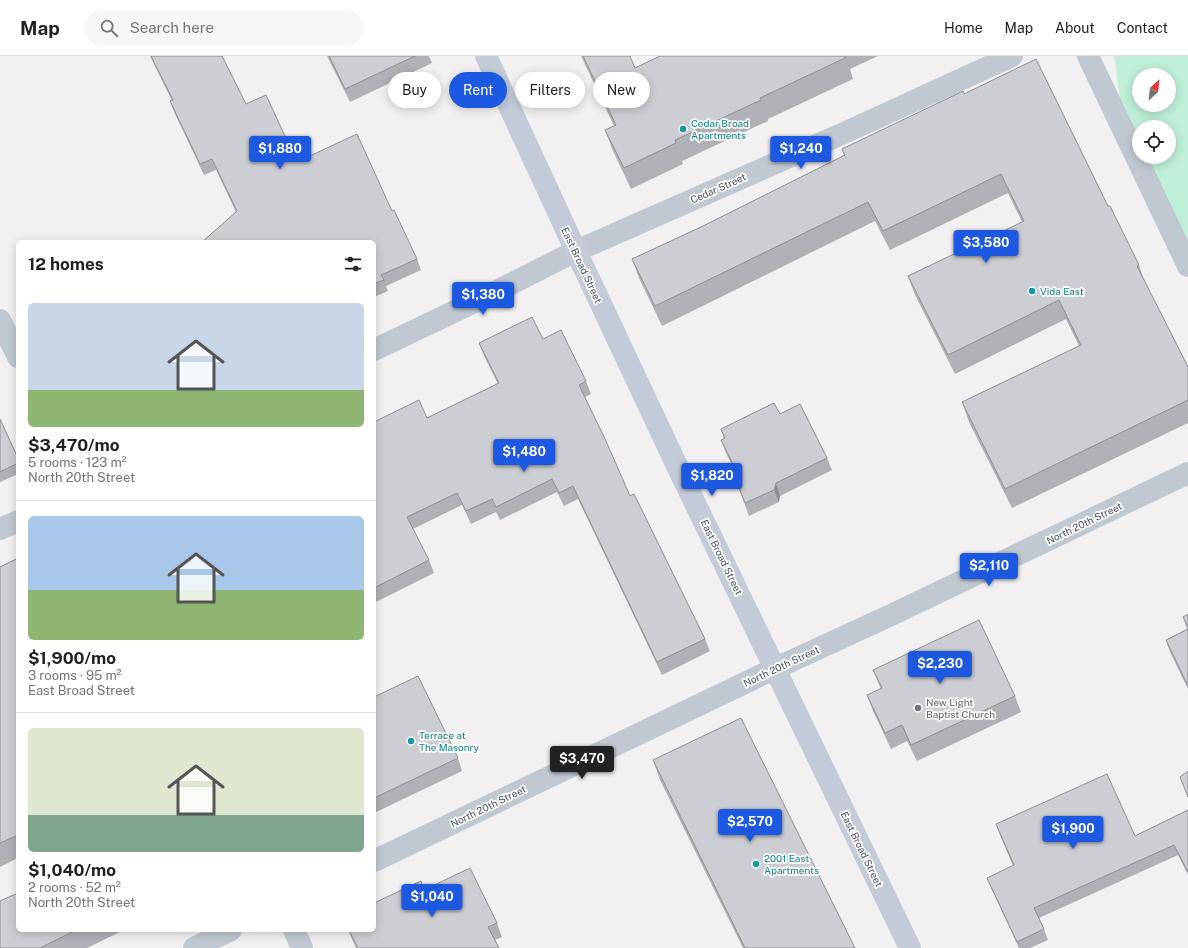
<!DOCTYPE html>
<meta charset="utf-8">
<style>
:root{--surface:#fff;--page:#f6f6f6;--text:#202124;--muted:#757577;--line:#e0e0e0;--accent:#1c58e0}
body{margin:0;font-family:"Public Sans",sans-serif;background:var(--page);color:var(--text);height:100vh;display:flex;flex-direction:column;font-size:15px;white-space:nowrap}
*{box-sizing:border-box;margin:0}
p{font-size:13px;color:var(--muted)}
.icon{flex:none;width:22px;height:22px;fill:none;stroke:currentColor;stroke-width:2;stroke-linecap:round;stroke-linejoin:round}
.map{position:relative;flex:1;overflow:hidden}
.drawer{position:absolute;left:16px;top:184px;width:360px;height:692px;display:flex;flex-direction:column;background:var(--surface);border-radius:6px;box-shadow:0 2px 10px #0003}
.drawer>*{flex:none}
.guide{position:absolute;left:388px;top:16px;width:380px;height:36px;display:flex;gap:8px}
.needle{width:26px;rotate:27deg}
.fabs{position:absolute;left:1132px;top:12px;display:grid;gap:8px}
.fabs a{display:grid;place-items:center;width:44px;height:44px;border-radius:50%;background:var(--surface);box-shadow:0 2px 10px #0003;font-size:20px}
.price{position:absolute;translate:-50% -34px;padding:0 9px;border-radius:4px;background:var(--accent);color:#fff;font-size:13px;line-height:26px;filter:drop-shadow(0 1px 2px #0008)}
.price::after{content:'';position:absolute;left:50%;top:24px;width:12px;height:9px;margin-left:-6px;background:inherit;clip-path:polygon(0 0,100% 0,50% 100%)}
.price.active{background:#222;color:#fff}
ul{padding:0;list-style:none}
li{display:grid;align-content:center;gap:8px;height:212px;padding:0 12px}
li+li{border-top:1px solid var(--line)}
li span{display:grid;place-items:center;height:124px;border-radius:6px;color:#555}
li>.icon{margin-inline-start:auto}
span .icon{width:72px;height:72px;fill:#fffc;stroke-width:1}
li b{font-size:17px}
h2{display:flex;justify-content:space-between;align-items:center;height:48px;padding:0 12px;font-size:17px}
.tag{padding:0 14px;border-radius:18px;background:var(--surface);box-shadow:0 2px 10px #0003;font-size:14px;line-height:36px}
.tag.active{background:var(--accent);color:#fff}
header{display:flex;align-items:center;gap:24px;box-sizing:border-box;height:56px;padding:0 20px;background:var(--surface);border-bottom:1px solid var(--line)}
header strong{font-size:19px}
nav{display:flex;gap:22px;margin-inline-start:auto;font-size:14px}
.search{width:280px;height:36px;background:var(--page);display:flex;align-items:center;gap:10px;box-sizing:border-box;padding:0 14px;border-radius:22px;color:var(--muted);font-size:15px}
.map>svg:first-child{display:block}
.green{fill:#bfefd8;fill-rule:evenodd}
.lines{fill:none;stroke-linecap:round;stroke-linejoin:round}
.street{stroke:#c0c8d1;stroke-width:22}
.secondary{stroke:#c3cad8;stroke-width:22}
.wall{fill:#b0b1b6}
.shaded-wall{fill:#909094}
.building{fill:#cdced4;stroke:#909094}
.culture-dot{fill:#0f9aa8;stroke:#fff;stroke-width:1.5}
.worship-dot{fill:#6b7280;stroke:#fff;stroke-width:1.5}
.labels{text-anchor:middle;stroke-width:3.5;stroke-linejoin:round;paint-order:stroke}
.culture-label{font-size:10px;fill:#0d838f;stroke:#fff;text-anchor:start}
.street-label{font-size:10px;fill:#48505d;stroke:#fff}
.worship-label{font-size:10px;fill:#5b616d;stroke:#fff;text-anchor:start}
</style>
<header>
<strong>Map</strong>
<div class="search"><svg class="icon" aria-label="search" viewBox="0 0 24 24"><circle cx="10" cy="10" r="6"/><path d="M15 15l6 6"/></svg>Search here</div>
<nav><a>Home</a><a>Map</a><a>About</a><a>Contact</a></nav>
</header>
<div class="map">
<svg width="1188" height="892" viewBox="0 0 1188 892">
<rect width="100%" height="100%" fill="#f2f0f0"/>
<path class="green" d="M1114,0h74v210l-63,-133zM1139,19h30v30h-30zM1139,71h30v30h-30z"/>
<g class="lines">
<g class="street">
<polyline points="1088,0 1188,210"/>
<polyline points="0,264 18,301"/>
<polyline points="374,294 493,237 576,195 844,77 1012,0"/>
<polyline points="0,473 18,465"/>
<polyline points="374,805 776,612 889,560 1188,417"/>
<polyline points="294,874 302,892"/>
<polyline points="194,892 231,874"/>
</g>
<polyline class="secondary" points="486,0 576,195 678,412 910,892"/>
</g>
<g class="wall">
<polygon points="150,0 222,0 246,48 297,106 392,155 417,203 421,214 386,230 388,235 374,241 374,186 236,156 216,114 204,119 174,56 170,45 172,45"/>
<polygon points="327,0 429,0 432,7 350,46"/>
<polygon points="581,0 635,12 660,0 878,0 850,13 853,23 768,63 768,65 682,105 683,108 631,133 613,95 605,74 614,70"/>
<polygon points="964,38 1108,150 1139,209 1144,224 1188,311 1188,367 1012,452 969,366 962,346 1079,290 1066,263 955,318 915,239 908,220 954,199 1022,166 1008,137 890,194 875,165 662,270 639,222 632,203 701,171 844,100 842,93"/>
<polygon points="543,283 586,325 591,338 585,341 630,440 705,583 710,595 662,619 578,443 564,450 557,436 500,464 496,456 471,468 462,449 413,473 429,504 434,517 374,547 374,366 427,362 498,328 484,300 479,287"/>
<polygon points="780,358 827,402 832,414 780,440 779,446 749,460 739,432 740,426 726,397 721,384 724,383 721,373"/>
<polygon points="0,363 18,402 18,418 0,426"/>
<polygon points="18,502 18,802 0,811 0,511"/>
<polygon points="1188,558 1188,633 1170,596 1166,584 1187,573 1183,561"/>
<polygon points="873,614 1015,640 1021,656 917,705 907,685 891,693 873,655 867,639 881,633"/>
<polygon points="374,641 458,702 462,715 374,757"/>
<polygon points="653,704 855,892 743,892 660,724"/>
<polygon points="1188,754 1188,819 1178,799 1039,862 1044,873 1048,884 1030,892 1019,892 991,832 987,822 1013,810 1000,779 996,768 1135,780"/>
<polygon points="424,834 497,867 502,881 495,884 499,892 356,892 348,874 374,874"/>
<polygon points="18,874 124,874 87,892 0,892"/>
</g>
<polygon class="shaded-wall" points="776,427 780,440 779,446 774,434"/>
<g class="building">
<polygon points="151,0 222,0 246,48 266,39 297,106 357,78 392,155 394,154 417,203 381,219 384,224 374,228 374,186 202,186 237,155 212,103 200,108 170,45 173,44"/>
<polygon points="329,0 415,0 345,33"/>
<polygon points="583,0 630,0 635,12 660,0 845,0 845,2 760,42 761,44 675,84 676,87 624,112 605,74 616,69"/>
<polygon points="1036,3 1108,150 1110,150 1139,209 1137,210 1188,311 1188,344 1005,433 962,346 1081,289 1059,244 948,299 908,220 954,198 954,199 1024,165 1001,118 883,175 868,146 655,250 632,203 701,171 845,99 842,93 963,35 964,38"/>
<polygon points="532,261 543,283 561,274 586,325 579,329 606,385 630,440 634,438 705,583 657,606 573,430 559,437 552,423 496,451 492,443 466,455 457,437 407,461 429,504 374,532 374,366 419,344 427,362 499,327 479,287"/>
<polygon points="774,347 780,358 800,348 827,402 776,427 774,434 745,447 739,432 741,424 721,384 725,382 721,373"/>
<polygon points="0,363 18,402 18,407 0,416"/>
<polygon points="18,502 18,779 0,787 0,511"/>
<polygon points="1188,558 1188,571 1183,561"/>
<polygon points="979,564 1015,640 911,689 902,669 885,677 867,639 882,632 873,614"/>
<polygon points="1188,573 1188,630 1166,584"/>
<polygon points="418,620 458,702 374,742 374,641"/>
<polygon points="741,662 855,892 745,892 653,704"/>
<polygon points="1188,715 1188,741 1180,721"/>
<polygon points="1107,718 1135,780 1188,754 1188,816 1174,789 1034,852 1044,873 1017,886 987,822 1014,809 996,768"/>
<polygon points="470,812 497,867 488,871 499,892 358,892 349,874 374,874 374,847 421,825 424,834"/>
<polygon points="18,837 18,874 76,874 40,892 0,892 0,845"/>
</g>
<g class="culture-dot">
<circle cx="683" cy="73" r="4"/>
<circle cx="1032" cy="235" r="4"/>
<circle cx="411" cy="685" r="4"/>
<circle cx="756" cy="808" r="4"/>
</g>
<circle class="worship-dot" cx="918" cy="652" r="4"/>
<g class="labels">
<g class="culture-label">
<text x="691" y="71">Cedar Broad<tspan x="691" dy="12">Apartments</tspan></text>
<text x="1040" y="239">Vida East</text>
<text x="419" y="683">Terrace at<tspan x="419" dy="12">The Masonry</tspan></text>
<text x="764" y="806">2001 East<tspan x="764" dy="12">Apartments</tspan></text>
</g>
<g class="street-label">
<text transform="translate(718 132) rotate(-24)" y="4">Cedar Street</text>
<text transform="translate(582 209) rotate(65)" y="4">East Broad Street</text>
<text transform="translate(1084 467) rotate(-26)" y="4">North 20th Street</text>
<text transform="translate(722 501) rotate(64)" y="4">East Broad Street</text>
<text transform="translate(781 610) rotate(-25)" y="4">North 20th Street</text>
<text transform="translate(488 750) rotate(-26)" y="4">North 20th Street</text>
<text transform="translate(862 793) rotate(64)" y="4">East Broad Street</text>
</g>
<g class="worship-label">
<text x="926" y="650">New Light<tspan x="926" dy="12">Baptist Church</tspan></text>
</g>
</g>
</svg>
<div class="fabs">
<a><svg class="needle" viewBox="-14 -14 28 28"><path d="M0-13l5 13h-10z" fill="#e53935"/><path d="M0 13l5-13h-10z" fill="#757577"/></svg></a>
<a><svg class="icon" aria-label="locate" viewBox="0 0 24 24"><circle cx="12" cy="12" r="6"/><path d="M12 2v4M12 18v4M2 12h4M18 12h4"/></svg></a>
</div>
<b class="price" style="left:280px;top:114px">$1,880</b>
<b class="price" style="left:801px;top:114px">$1,240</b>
<b class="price" style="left:986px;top:208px">$3,580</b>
<b class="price" style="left:483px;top:260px">$1,380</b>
<b class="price" style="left:524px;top:417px">$1,480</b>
<b class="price" style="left:712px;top:441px">$1,820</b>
<b class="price" style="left:989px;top:531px">$2,110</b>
<b class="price" style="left:940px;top:629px">$2,230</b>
<b class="price active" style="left:582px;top:724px">$3,470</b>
<b class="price" style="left:750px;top:787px">$2,570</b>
<b class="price" style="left:1073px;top:794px">$1,900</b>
<b class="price" style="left:432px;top:862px">$1,040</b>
<div class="guide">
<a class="tag">Buy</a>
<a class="tag active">Rent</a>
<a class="tag">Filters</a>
<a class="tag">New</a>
</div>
<section class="drawer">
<h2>12 homes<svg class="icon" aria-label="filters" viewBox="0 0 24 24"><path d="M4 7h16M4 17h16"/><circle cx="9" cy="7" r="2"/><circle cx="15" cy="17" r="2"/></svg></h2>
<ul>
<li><span style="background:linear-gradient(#c9d6e8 70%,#8fb573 0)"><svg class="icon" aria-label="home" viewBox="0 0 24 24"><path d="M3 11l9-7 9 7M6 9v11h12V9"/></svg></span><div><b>$3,470/mo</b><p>5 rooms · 123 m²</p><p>North 20th Street</p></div></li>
<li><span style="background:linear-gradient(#a9c7e8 60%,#8fb573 0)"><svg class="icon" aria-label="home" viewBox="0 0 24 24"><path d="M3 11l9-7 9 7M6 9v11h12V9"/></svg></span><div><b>$1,900/mo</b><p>3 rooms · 95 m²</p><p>East Broad Street</p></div></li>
<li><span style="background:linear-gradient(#dfe7d0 70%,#7fa58c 0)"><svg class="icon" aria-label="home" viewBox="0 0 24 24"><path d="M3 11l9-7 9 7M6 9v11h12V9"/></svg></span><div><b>$1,040/mo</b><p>2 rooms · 52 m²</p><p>North 20th Street</p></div></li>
</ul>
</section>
</div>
